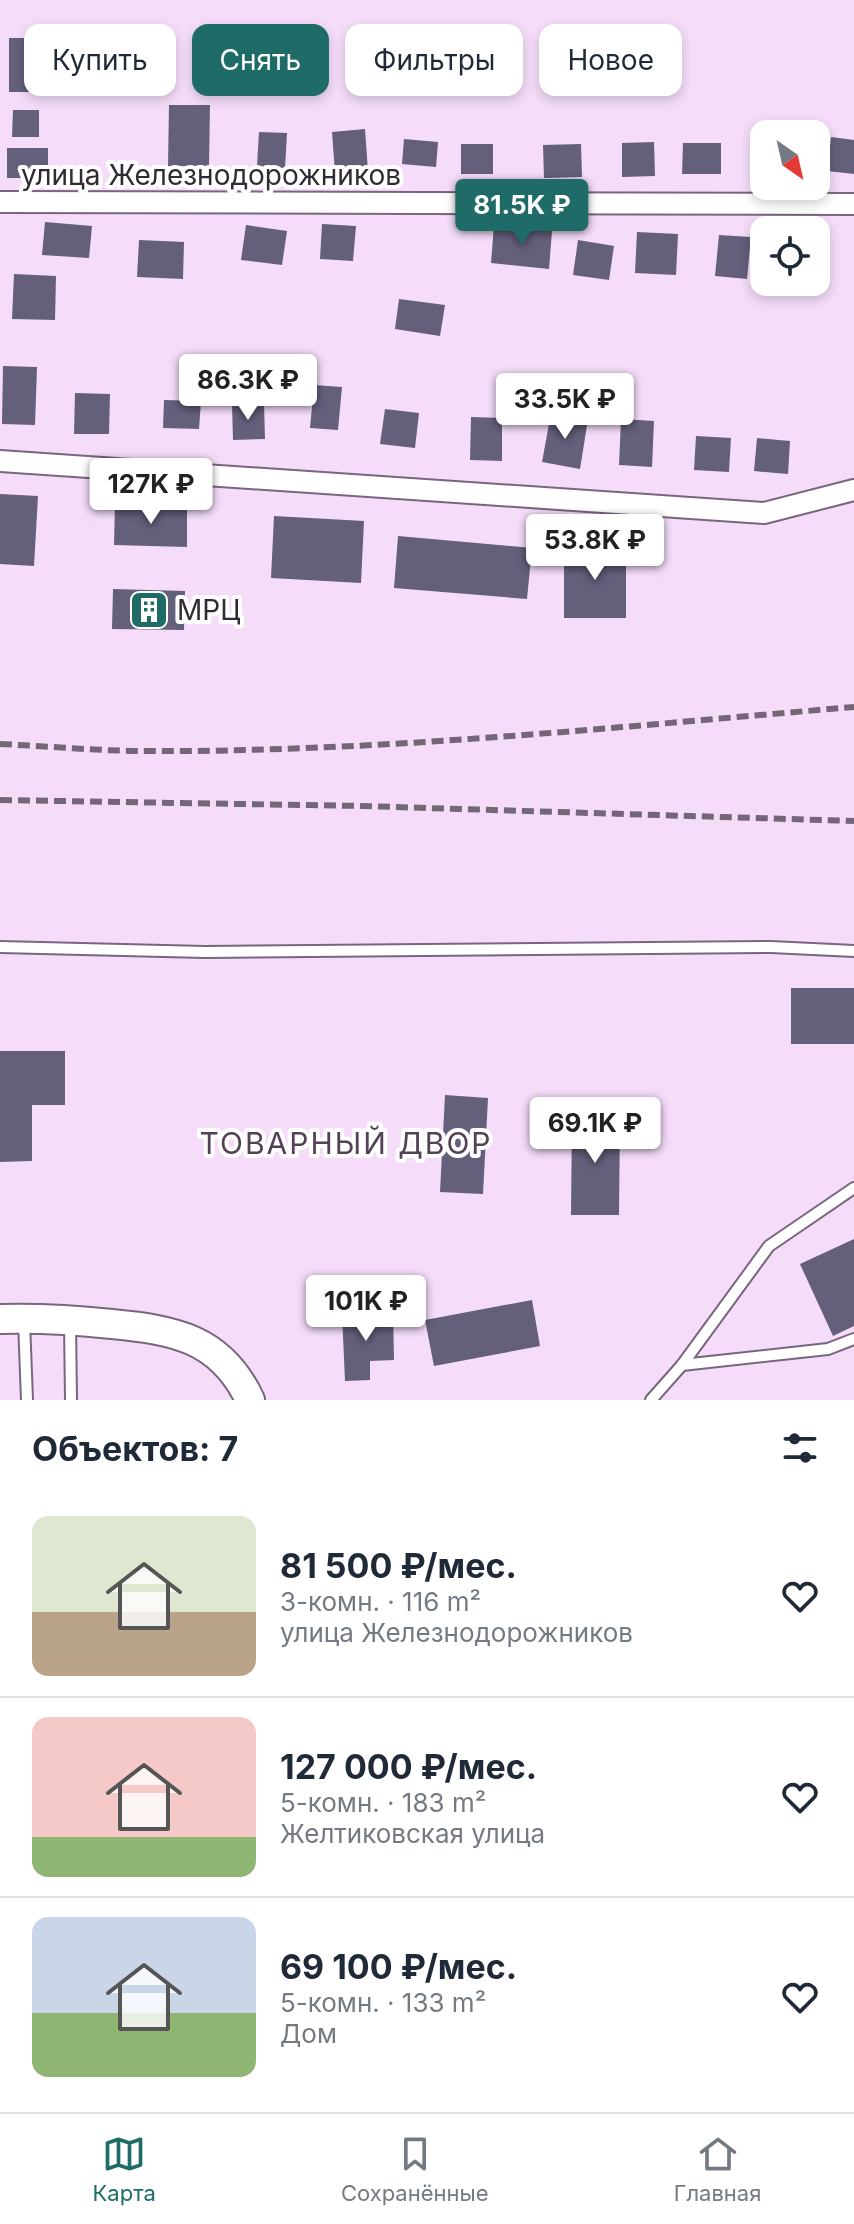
<!DOCTYPE html>
<html lang="ru">
<meta charset="utf-8">
<style>
:root{--surface:#fff;--page:#f2f2f3;--text:#1f2937;--muted:#747a83;--line:#e0e1e3;--accent:#1f6b67}
body{margin:0;font-family:Inter,sans-serif;background:var(--page);color:var(--text);height:100vh;display:flex;flex-direction:column;font-size:30px;white-space:nowrap}
*{box-sizing:border-box;margin:0}
p{font-size:26px;color:var(--muted)}
.icon{flex:none;width:44px;height:44px;fill:none;stroke:currentColor;stroke-width:2;stroke-linecap:round;stroke-linejoin:round}
.map{position:relative;height:1400px;overflow:hidden}
.side{display:flex;flex-direction:column;background:var(--surface);flex:1}
.side>*{flex:none}
.top-card{position:absolute;left:24px;top:24px;width:806px;height:72px;display:flex;gap:16px}
.needle{width:52px;rotate:146deg}
.buttons{position:absolute;left:750px;top:120px;display:grid;gap:16px}
.buttons a{display:grid;place-items:center;width:80px;height:80px;border-radius:16px;background:var(--surface);box-shadow:0 4px 12px #0003;font-size:40px}
.price{position:absolute;translate:-50% -68px;padding:0 18px;border-radius:8px;background:#fff;color:#222;font-size:26px;line-height:52px;filter:drop-shadow(0 2px 4px #0008)}
.price::after{content:'';position:absolute;left:50%;top:48px;width:24px;height:18px;margin-left:-12px;background:inherit;clip-path:polygon(0 0,100% 0,50% 100%)}
.price.current{background:var(--accent);color:#fff}
ul{padding:0;list-style:none}
li{display:flex;align-items:center;gap:24px;height:200px;padding:0 32px}
li+li{border-top:2px solid var(--line)}
li span{display:grid;place-items:center;flex:none;width:224px;height:160px;border-radius:16px;color:#555}
li>.icon{margin-inline-start:auto}
span .icon{width:96px;height:96px;fill:#fffc;stroke-width:1}
li b{font-size:34px}
h2{display:flex;justify-content:space-between;align-items:center;height:96px;padding:0 32px;font-size:34px}
.pill{padding:0 28px;border-radius:16px;background:var(--surface);box-shadow:0 4px 12px #0003;font-size:28px;line-height:72px}
.pill.current{background:var(--accent);color:#fff}
.menu{display:flex;justify-content:space-around;align-items:center;height:112px;border-top:2px solid var(--line);background:var(--surface);font-size:22px;color:var(--muted)}
.menu a{display:grid;justify-items:center;gap:4px}
.menu .current{color:var(--accent)}
.map>svg:first-child{display:block}
.building{fill:#645f7b}
.lines{fill:none;stroke-linecap:round;stroke-linejoin:round}
.service-casing{stroke:#79657e;stroke-width:14}
.minor-casing{stroke:#79657e;stroke-width:24}
.secondary-casing{stroke:#79657e;stroke-width:32}
.service{stroke:#fff;stroke-width:10}
.minor{stroke:#fff;stroke-width:20}
.secondary{stroke:#fff;stroke-width:28}
.rail{stroke:#736676;stroke-width:6;stroke-dasharray:12 6;stroke-linecap:butt}
.labels{text-anchor:middle;stroke-width:8;stroke-linejoin:round;paint-order:stroke}
.street-label{font-size:28px;fill:#312933;stroke:#fff}
.poi-label{font-size:28px;fill:#312933;stroke:#fff;text-anchor:start}
.neighbourhood-label{font-size:30px;letter-spacing:2px;fill:#544158;stroke:#fff}
</style>
<div class="map">
<svg width="854" height="1400" viewBox="0 0 854 1400">
<rect width="100%" height="100%" fill="#f5ddfa"/>
<g class="building">
<rect x="9" y="38" width="48" height="54"/>
<polygon points="169,105 210,105 209,166 168,166"/>
<polygon points="13,110 39,110 39,137 12,137"/>
<polygon points="365,129 368,171 335,173 332,132"/>
<polygon points="259,132 287,133 285,168 257,166"/>
<polygon points="831,137 854,140 854,174 827,171"/>
<polygon points="404,139 438,142 436,167 402,164"/>
<polygon points="654,142 655,176 622,177 622,143"/>
<polygon points="683,143 721,143 721,174 682,174"/>
<rect x="461" y="144" width="32" height="30"/>
<polygon points="581,144 582,177 544,178 543,145"/>
<polygon points="751,145 764,145 764,177 750,177"/>
<rect x="7" y="148" width="41" height="30"/>
<polygon points="45,222 92,226 89,258 42,255"/>
<polygon points="322,224 356,226 353,261 320,259"/>
<polygon points="246,225 287,231 282,265 241,260"/>
<polygon points="494,225 552,231 549,269 491,263"/>
<polygon points="637,232 678,234 676,275 635,273"/>
<polygon points="719,235 751,237 747,279 715,276"/>
<polygon points="139,240 184,242 183,279 137,277"/>
<polygon points="578,240 614,246 609,280 573,275"/>
<polygon points="816,240 824,241 820,284 816,284"/>
<polygon points="14,274 56,276 55,320 12,319"/>
<polygon points="399,299 445,305 440,336 395,329"/>
<polygon points="3,366 37,367 35,425 2,424"/>
<polygon points="314,385 342,387 338,430 310,428"/>
<polygon points="75,393 110,394 109,434 74,434"/>
<polygon points="164,400 201,401 199,429 163,428"/>
<polygon points="264,403 265,439 233,440 232,404"/>
<polygon points="385,409 419,413 415,448 380,444"/>
<polygon points="551,413 588,419 580,469 542,462"/>
<polygon points="471,417 502,418 502,461 470,460"/>
<polygon points="621,419 654,421 652,467 619,465"/>
<polygon points="696,436 731,438 729,472 694,470"/>
<polygon points="757,438 790,441 788,474 754,471"/>
<polygon points="0,494 38,496 34,566 0,564"/>
<polygon points="115,505 187,507 187,547 114,545"/>
<polygon points="274,516 364,521 361,583 271,578"/>
<polygon points="398,536 532,548 527,599 394,588"/>
<rect x="564" y="545" width="62" height="73"/>
<polygon points="113,589 185,591 184,630 112,629"/>
<rect x="791" y="988" width="63" height="56"/>
<polygon points="0,1051 65,1051 65,1105 32,1105 32,1161 0,1162"/>
<polygon points="445,1095 488,1098 483,1194 440,1192"/>
<polygon points="572,1115 620,1116 619,1215 571,1215"/>
<polygon points="854,1239 854,1326 833,1336 800,1264"/>
<polygon points="532,1300 540,1346 434,1366 425,1320"/>
<polygon points="393,1312 394,1360 370,1361 370,1380 345,1381 342,1314"/>
</g>
<g class="lines">
<defs>
<g id="service">
<polyline points="0,947 205,952 771,947 854,951"/>
<polyline points="24,1321 27,1400"/>
<polyline points="70,1322 71,1400"/>
<polyline points="682,1365 828,1349 854,1339"/>
<polyline points="651,1400 682,1365 769,1246 854,1188"/>
</g>
<g id="minor">
<polyline points="0,202 854,204"/>
<polyline points="0,461 764,513 854,490"/>
</g>
<path id="secondary" d="M0,1319c38,-1 74,1 112,5 62,6 109,14 138,76"/>
</defs>
<use href="#service" class="service-casing"/>
<use href="#minor" class="minor-casing"/>
<use href="#secondary" class="secondary-casing"/>
<use href="#service" class="service"/>
<use href="#minor" class="minor"/>
<use href="#secondary" class="secondary"/>
<g class="rail">
<path d="M0,744c44,2 89,6 133,7 241,2 481,-24 721,-44"/>
<polyline points="0,800 362,806 854,821"/>
</g>
</g>
<defs>
<symbol id="building-square" viewBox="-11 -11 22 22"><rect x="-9" y="-9" width="18" height="18" rx="4" fill="#1f6b67" stroke="#fff"/><path d="M-4-6H4V6H1V3H-1V6H-4ZM-2.5-4.3h1.7v1.8h-1.7ZM.8-4.3h1.7v1.8H.8ZM-2.5-1h1.7V.8h-1.7ZM.8-1h1.7V.8H.8Z" fill="#fff"/></symbol>
</defs>
<g fill-rule="evenodd">
<use href="#building-square" x="127" y="588" width="44" height="44"/>
</g>
<g class="labels">
<g class="street-label">
<text x="211" y="185">улица Железнодорожников</text>
</g>
<g class="poi-label">
<text x="177" y="620">МРЦ</text>
</g>
<g class="neighbourhood-label">
<text x="346" y="1154">ТОВАРНЫЙ ДВОР</text>
</g>
</g>
</svg>
<div class="buttons">
<a><svg class="needle" viewBox="-14 -14 28 28"><path d="M0-13l5 13h-10z" fill="#e53935"/><path d="M0 13l5-13h-10z" fill="#747a83"/></svg></a>
<a><svg class="icon" aria-label="locate" viewBox="0 0 24 24"><circle cx="12" cy="12" r="6"/><path d="M12 2v4M12 18v4M2 12h4M18 12h4"/></svg></a>
</div>
<b class="price current" style="left:522px;top:247px">81.5K ₽</b>
<b class="price" style="left:248px;top:422px">86.3K ₽</b>
<b class="price" style="left:565px;top:441px">33.5K ₽</b>
<b class="price" style="left:151px;top:526px">127K ₽</b>
<b class="price" style="left:595px;top:582px">53.8K ₽</b>
<b class="price" style="left:595px;top:1165px">69.1K ₽</b>
<b class="price" style="left:366px;top:1343px">101K ₽</b>
<div class="top-card">
<a class="pill">Купить</a>
<a class="pill current">Снять</a>
<a class="pill">Фильтры</a>
<a class="pill">Новое</a>
</div>
</div>
<section class="side">
<h2>Объектов: 7<svg class="icon" aria-label="filters" viewBox="0 0 24 24"><path d="M4 7h16M4 17h16"/><circle cx="9" cy="7" r="2"/><circle cx="15" cy="17" r="2"/></svg></h2>
<ul>
<li><span style="background:linear-gradient(#dfe7d0 60%,#b9a48a 0)"><svg class="icon" aria-label="home" viewBox="0 0 24 24"><path d="M3 11l9-7 9 7M6 9v11h12V9"/></svg></span><div><b>81 500 ₽/мес.</b><p>3-комн. · 116 m²</p><p>улица Железнодорожников</p></div><svg class="icon" aria-label="heart" viewBox="0 0 24 24"><path d="M12 20l-8-8c-3-5 5-10 8-4 3-6 11-1 8 4z"/></svg></li>
<li><span style="background:linear-gradient(#f6c9c9 75%,#8fb573 0)"><svg class="icon" aria-label="home" viewBox="0 0 24 24"><path d="M3 11l9-7 9 7M6 9v11h12V9"/></svg></span><div><b>127 000 ₽/мес.</b><p>5-комн. · 183 m²</p><p>Желтиковская улица</p></div><svg class="icon" aria-label="heart" viewBox="0 0 24 24"><path d="M12 20l-8-8c-3-5 5-10 8-4 3-6 11-1 8 4z"/></svg></li>
<li><span style="background:linear-gradient(#c9d6e8 60%,#8fb573 0)"><svg class="icon" aria-label="home" viewBox="0 0 24 24"><path d="M3 11l9-7 9 7M6 9v11h12V9"/></svg></span><div><b>69 100 ₽/мес.</b><p>5-комн. · 133 m²</p><p>Дом</p></div><svg class="icon" aria-label="heart" viewBox="0 0 24 24"><path d="M12 20l-8-8c-3-5 5-10 8-4 3-6 11-1 8 4z"/></svg></li>
</ul>
</section>
<nav class="menu">
<a class="current"><svg class="icon" aria-label="map" viewBox="0 0 24 24"><path d="M3 6l6-2 6 2 6-2v14l-6 2-6-2-6 2zM9 4v14M15 6v14"/></svg>Карта</a>
<a><svg class="icon" aria-label="saved" viewBox="0 0 24 24"><path d="M7 4h10v16l-5-4-5 4z"/></svg>Сохранённые</a>
<a><svg class="icon" aria-label="home" viewBox="0 0 24 24"><path d="M3 11l9-7 9 7M6 9v11h12V9"/></svg>Главная</a>
</nav>
